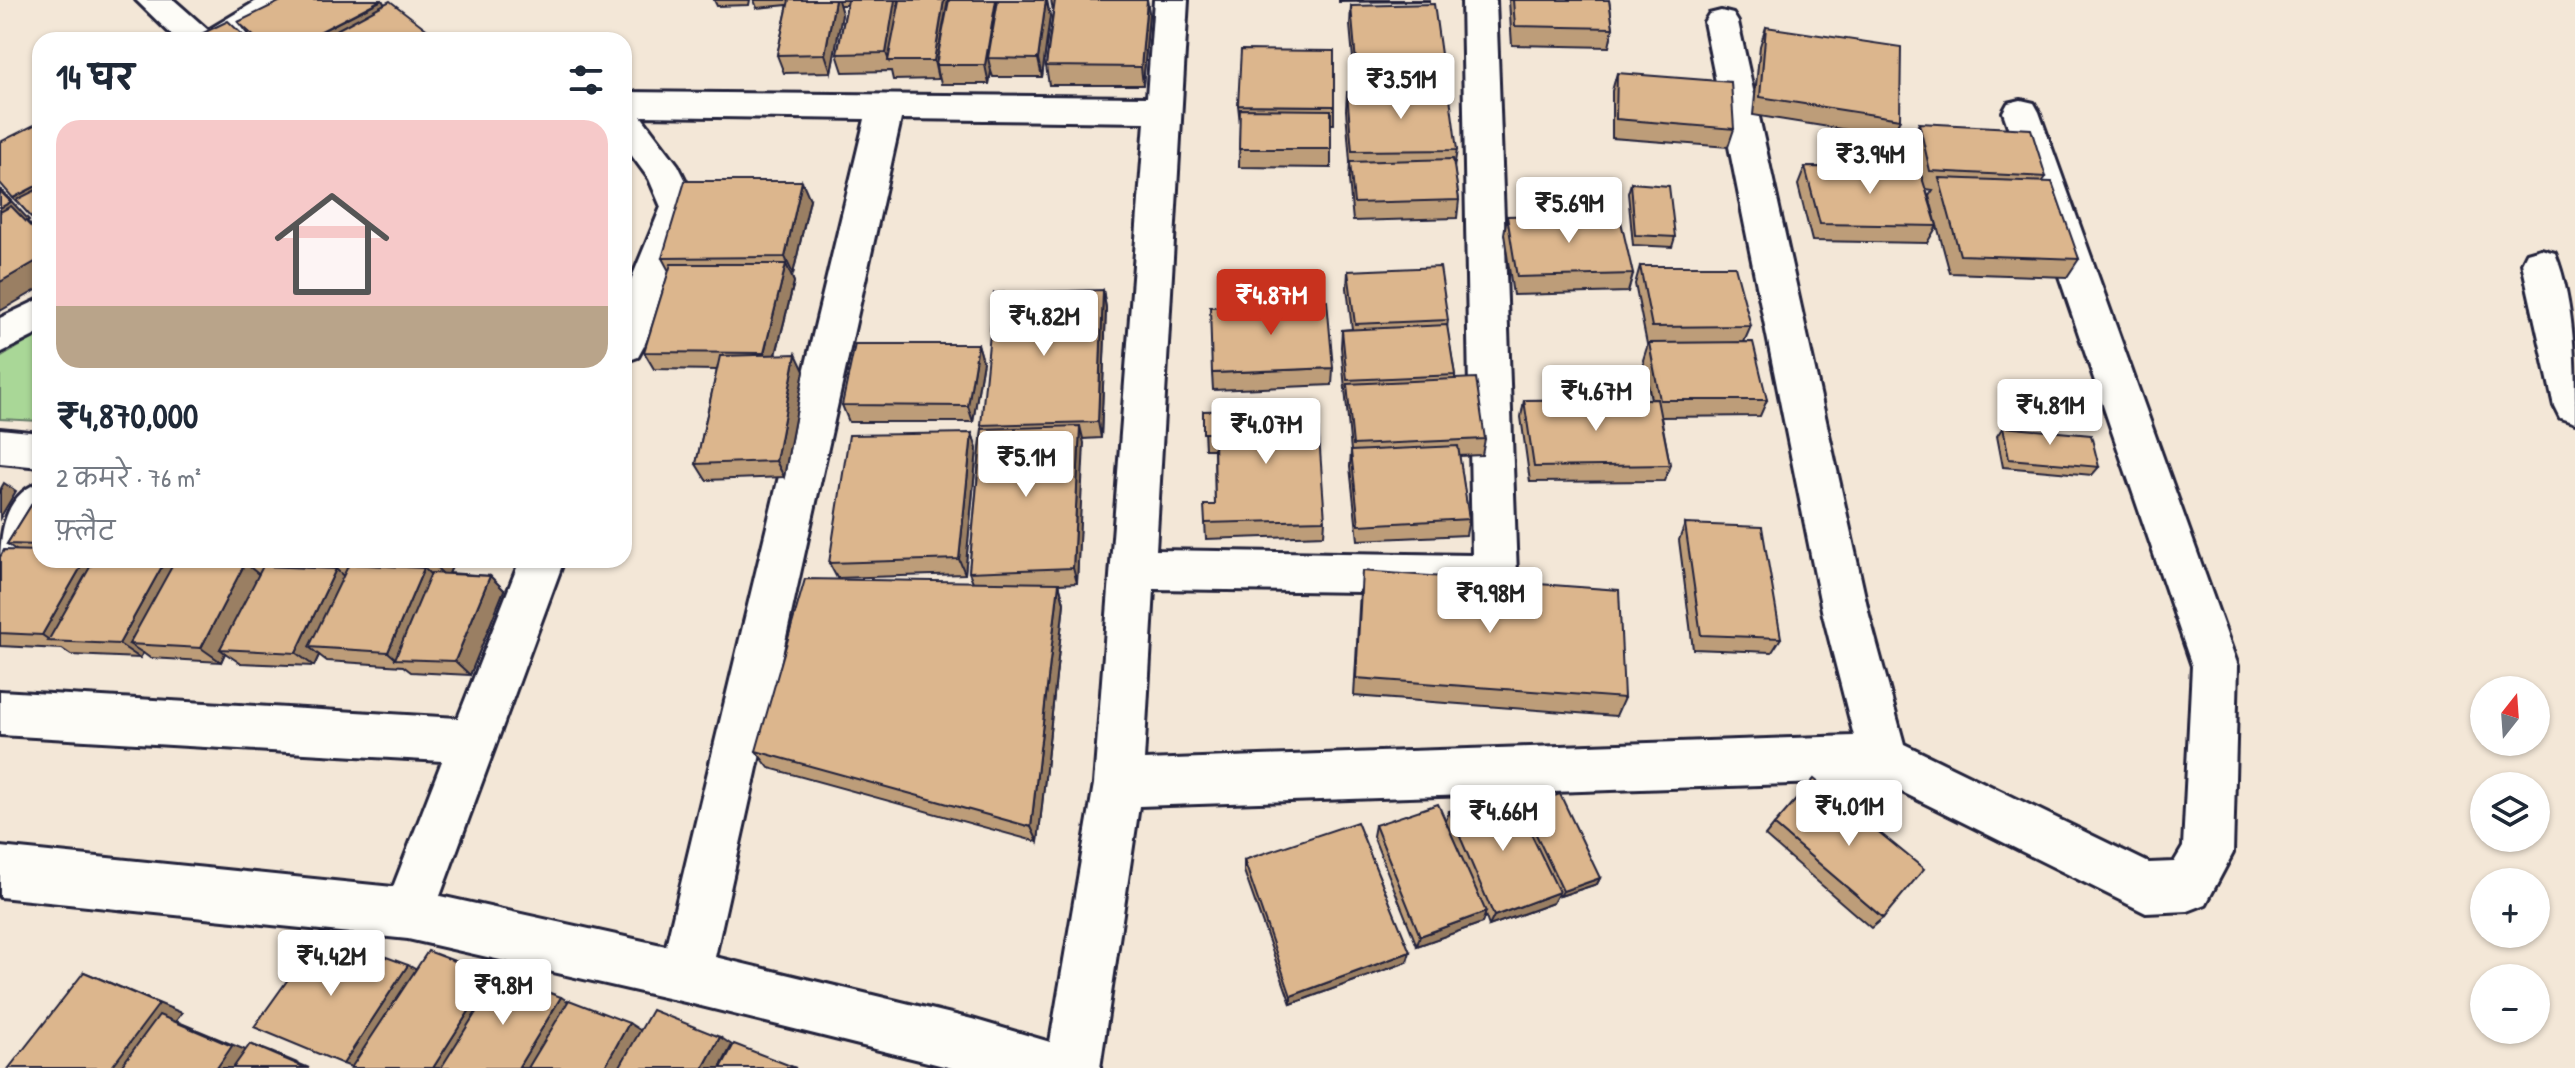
<!DOCTYPE html>
<html lang="hi">
<meta charset="utf-8">
<style>
:root{--surface:#fff;--page:#f2f2f3;--text:#1f2937;--muted:#747a83;--line:#e0e1e3;--accent:#c8321e}
body{margin:0;font-family:"Patrick Hand","Playpen Sans Deva",sans-serif;background:var(--page);color:var(--text);height:100vh;display:flex;flex-direction:column;font-size:30px;white-space:nowrap}
*{box-sizing:border-box;margin:0}
p{font-size:26px;color:var(--muted)}
.icon{flex:none;width:44px;height:44px;fill:none;stroke:currentColor;stroke-width:2;stroke-linecap:round;stroke-linejoin:round}
.map{position:relative;flex:1;overflow:hidden}
.side{position:absolute;left:32px;top:32px;width:600px;height:536px;display:flex;flex-direction:column;background:var(--surface);border-radius:24px;box-shadow:0 2px 6px #0004}
.side>*{flex:none}
.needle{width:52px;rotate:17deg}
.tools{position:absolute;left:2470px;top:676px;display:grid;gap:16px}
.tools a{display:grid;place-items:center;width:80px;height:80px;border-radius:50%;background:var(--surface);box-shadow:0 2px 6px #0004;font-size:40px}
.price{position:absolute;translate:-50% -68px;padding:0 18px;border-radius:8px;background:#fff;color:#222;font-size:26px;line-height:52px;filter:drop-shadow(0 2px 4px #0008)}
.price::after{content:'';position:absolute;left:50%;top:48px;width:24px;height:18px;margin-left:-12px;background:inherit;clip-path:polygon(0 0,100% 0,50% 100%)}
.price.current{background:var(--accent);color:#fff}
ul{padding:0;list-style:none}
li{display:grid;align-content:center;gap:16px;height:424px;padding:0 24px}
li+li{border-top:2px solid var(--line)}
li span{display:grid;place-items:center;height:248px;border-radius:24px;color:#555}
li>.icon{margin-inline-start:auto}
span .icon{width:144px;height:144px;fill:#fffc;stroke-width:1}
li b{font-size:34px}
h2{display:flex;justify-content:space-between;align-items:center;height:96px;padding:0 24px;font-size:34px}
.map>svg:first-child{display:block}
.green{fill:#a9d797;stroke:#667c69;stroke-width:2}
.lines{fill:none;stroke-linecap:round;stroke-linejoin:round}
.street-casing{stroke:#22223b;stroke-width:6}
.street{fill:#fdfcf7;fill-rule:evenodd}
.wall{fill:#bd9d79;stroke:#22223b;stroke-width:2}
.shaded-wall{fill:#9a7f63;stroke:#22223b;stroke-width:2}
.building{fill:#dcb68d;stroke:#22223b;stroke-width:2}
</style>
<div class="map">
<svg width="2575" height="1068" viewBox="0 0 2575 1068">
<rect width="100%" height="100%" fill="#f3e7d7"/>
<filter id="ink" filterUnits="userSpaceOnUse"><feTurbulence type="fractalNoise" baseFrequency=".0125" numOctaves="2"/><feDisplacementMap in="SourceGraphic" scale="16" xChannelSelector="R" yChannelSelector="G"/><feConvolveMatrix kernelMatrix="1 2 1 2 8 2 1 2 1" color-interpolation-filters="sRGB"/></filter>
<g filter="url(#ink)">
<polygon class="green" points="40,334 40,421 0,419 0,358"/>
<g class="lines">
<defs>
<g id="street">
<polygon points="136,0 174,0 208,30 258,0 300,0 295,8 242,40 177,40"/>
<path d="M1154,0h34l-32,550 316,5 -10,-555h34l21,575 -6,14 -16,5 -341,-5 -10,171 710,-24 -31,-121 -119,-593 5,-8 12,-3 12,3 5,8 131,593 35,129 245,119 25,-1 9,-15 9,-181 -189,-554 5,-9 13,-3 13,3 5,9 199,554 -5,187 -27,51 -18,7 -42,2 -266,-132 -741,25 -39,262h-148l-267,-66 -277,-63 -408,-42v-50l393,40 49,-126 -442,-26v-44l458,27 62,-158h44l-124,336 226,50 199,-827 -224,-3 37,49 21,42 -55,139 -6,11 -14,5v-65l37,-90 -12,-28 -25,-34v-53l523,5zM901,119l244,3 -51,662 -44,258 -78,-23 -257,-62z"/>
<path d="M2541,249l14,4c20,50 20,114 20,170l-15,-5 -6,-12 -32,-143 5,-10z"/>
<polygon points="40,299 40,333 0,353 0,318"/>
<polygon points="0,429 40,433 40,467 0,463"/>
<path d="M40,482c0,38 4,81 -40,96 0,-38 0,-81 40,-96z"/>
</g>
</defs>
<use href="#street" class="street-casing"/>
<use href="#street" class="street"/>
</g>
<g class="wall">
<polygon points="382,0 384,4 429,31 435,40 252,40 238,22"/>
<polygon points="714,0 750,0 749,5 717,6"/>
<polygon points="754,0 898,0 898,7 949,0 1047,0 1050,16 1042,77 993,77 991,71 989,84 941,84 939,76 938,79 893,80 891,71 843,72 837,54 847,5 839,5 842,14 831,72 784,73 777,55 788,5 757,8"/>
<polygon points="1051,0 1147,0 1149,14 1143,85 1049,85 1046,66 1053,11"/>
<polygon points="1339,0 1429,0 1429,1 1339,2"/>
<polygon points="1509,0 1609,0 1613,28 1609,47 1512,45"/>
<polygon points="1351,6 1445,83 1444,90 1457,150 1454,168 1459,200 1457,218 1353,221 1349,180 1350,162 1346,110 1347,92 1356,92 1350,25"/>
<polygon points="1766,27 1900,119 1891,137 1753,115 1760,46"/>
<polygon points="1617,73 1734,129 1728,147 1612,138 1612,91"/>
<polygon points="1238,105 1334,106 1334,124 1331,124 1331,168 1239,167 1240,123"/>
<polygon points="1919,123 2046,177 2043,181 2079,259 2067,277 1950,273 1929,196 1933,190 1926,189 1937,226 1927,243 1812,241 1798,185 1805,167 1916,168 1910,141"/>
<polygon points="1631,183 1675,237 1672,247 1633,245 1628,193"/>
<polygon points="810,199 793,274 791,274 794,282 776,355 804,371 784,477 706,480 696,464 717,370 654,369 644,352 669,271 662,258"/>
<polygon points="1507,216 1633,274 1628,292 1513,295 1504,234"/>
<polygon points="1640,266 1751,326 1744,342 1767,400 1760,416 1661,417 1670,465 1664,481 1530,482 1521,417 1524,400 1651,399 1643,360 1648,344 1647,344 1635,284"/>
<polygon points="1348,271 1448,320 1447,328 1455,375 1455,379 1485,439 1482,455 1459,456 1469,519 1466,535 1358,540 1350,467 1351,451 1341,347 1342,330 1352,329 1347,288"/>
<polygon points="1103,290 1106,308 1101,438 1083,439 1077,583 1059,584 1064,603 1038,842 769,768 756,751 973,582 969,572 982,429 981,425"/>
<polygon points="978,344 983,361 973,422 849,422 842,405"/>
<polygon points="1333,368 1332,385 1213,390 1212,373"/>
<polygon points="1203,411 1325,520 1324,535 1206,539 1205,523 1215,505 1214,449 1205,449"/>
<polygon points="2003,427 2099,467 2092,475 2003,467 1997,436"/>
<polygon points="972,433 977,449 965,574 837,578 829,563"/>
<polygon points="40,491 40,560 455,560 449,573 490,576 504,590 470,675 411,672 403,666 327,661 319,655 314,666 240,663 225,653 221,662 150,658 143,653 140,658 71,655 62,649 0,646 0,557 16,550 7,544"/>
<polygon points="1685,524 1781,638 1772,652 1693,649 1679,540"/>
<polygon points="1360,591 1624,698 1616,716 1354,696"/>
<polygon points="1523,807 1600,878 1597,884 1560,896 1558,893 1553,903 1489,926 1485,915 1482,923 1417,946 1373,836 1375,825 1446,821 1449,811 1521,813"/>
<polygon points="1774,825 1883,918 1871,928 1765,836"/>
<polygon points="1244,860 1407,962 1291,1004 1244,871"/>
</g>
<g class="shaded-wall">
<polygon points="382,0 393,18 353,40 304,40"/>
<polygon points="835,0 838,0 842,14 831,72 825,54"/>
<polygon points="894,0 898,0 898,4 901,15 889,61 886,53"/>
<polygon points="944,0 948,0 936,65 938,79 934,61"/>
<polygon points="996,0 998,0 988,58 991,71 989,84 985,65"/>
<polygon points="1046,0 1050,16 1042,77 1038,59"/>
<polygon points="1147,0 1149,14 1143,85 1141,67"/>
<polygon points="429,31 435,40 413,40"/>
<polygon points="802,181 810,199 793,274 785,257"/>
<polygon points="40,184 40,212 32,216 13,198"/>
<polygon points="0,189 29,220 27,221 40,236 0,236"/>
<polygon points="40,259 40,288 0,311 0,282"/>
<polygon points="786,264 794,282 772,370 764,353"/>
<polygon points="1103,290 1106,308 1101,438 1098,422"/>
<polygon points="978,344 983,361 973,422 968,406"/>
<polygon points="796,354 804,371 784,477 776,461"/>
<polygon points="1080,426 1084,443 1077,583 1073,568"/>
<polygon points="972,433 977,449 965,574 959,559"/>
<polygon points="4,483 16,491 0,518 0,490"/>
<polygon points="85,560 98,560 51,641 42,635"/>
<polygon points="267,560 273,560 282,568 280,571"/>
<polygon points="342,560 358,560 363,565 358,577 341,562"/>
<polygon points="433,560 455,560 447,578 432,563"/>
<polygon points="165,561 185,576 129,644 143,653 140,658 119,644"/>
<polygon points="245,563 263,578 220,649 225,653 221,662 201,648"/>
<polygon points="424,568 439,583 396,659 388,652"/>
<polygon points="336,569 352,584 309,647 319,655 314,666 296,653"/>
<polygon points="490,576 504,590 470,675 455,661"/>
<polygon points="1059,583 1064,603 1038,842 1031,827"/>
<polygon points="1600,878 1597,884 1560,896 1563,891"/>
<polygon points="1559,892 1553,903 1489,926 1494,916"/>
<polygon points="1486,912 1482,923 1417,946 1420,936"/>
<polygon points="1410,952 1407,962 1291,1004 1291,996"/>
<polygon points="408,965 426,975 354,1068 343,1064"/>
<polygon points="84,972 182,1013 176,1021 255,1054 245,1068 111,1068"/>
<polygon points="492,975 508,984 456,1068 433,1068"/>
<polygon points="561,997 576,1006 539,1068 518,1068"/>
<polygon points="629,1023 643,1032 622,1068 604,1068"/>
<polygon points="720,1037 732,1045 720,1068 703,1068"/>
<polygon points="250,1044 271,1052 309,1068 306,1068"/>
</g>
<g class="building">
<polygon points="283,0 381,0 304,40 258,40 238,22"/>
<polygon points="789,0 835,0 825,54 777,55"/>
<polygon points="848,0 895,0 886,53 837,54"/>
<polygon points="900,0 944,0 934,61 888,61"/>
<polygon points="949,0 996,0 985,65 936,65"/>
<polygon points="998,0 1046,0 1038,59 988,58"/>
<polygon points="1055,0 1147,0 1141,67 1046,66"/>
<polygon points="1513,0 1609,0 1613,28 1515,26"/>
<polygon points="390,1 429,31 413,40 318,40"/>
<polygon points="1434,4 1445,83 1358,85 1351,6"/>
<polygon points="228,21 248,40 189,40"/>
<polygon points="1766,27 1901,47 1900,119 1760,97"/>
<polygon points="1241,50 1334,51 1334,106 1238,105"/>
<polygon points="1617,73 1731,82 1734,129 1616,119"/>
<polygon points="1449,90 1457,150 1352,151 1347,92"/>
<polygon points="1240,109 1331,110 1331,149 1239,149"/>
<polygon points="40,122 40,184 13,198 0,183 0,142"/>
<polygon points="1919,123 2031,129 2046,177 1930,171"/>
<polygon points="1453,159 1459,200 1354,203 1350,162"/>
<polygon points="1805,167 1919,168 1937,226 1820,224"/>
<polygon points="1939,178 2052,182 2079,259 1960,255"/>
<polygon points="685,181 802,181 785,257 662,258"/>
<polygon points="1631,183 1669,186 1675,237 1635,235"/>
<polygon points="40,188 40,227 16,200"/>
<polygon points="0,191 11,202 0,208"/>
<polygon points="11,206 40,236 40,259 0,282 0,212"/>
<polygon points="1619,213 1633,274 1517,277 1507,216"/>
<polygon points="671,264 786,264 764,353 644,352"/>
<polygon points="1640,266 1735,266 1751,326 1652,327"/>
<polygon points="1440,267 1448,320 1355,324 1348,271"/>
<polygon points="1103,290 1098,422 981,425 994,293"/>
<polygon points="1327,301 1333,368 1212,373 1210,307"/>
<polygon points="1447,325 1455,375 1347,380 1342,330"/>
<polygon points="1753,342 1767,400 1660,400 1649,343"/>
<polygon points="855,344 978,344 968,406 842,405"/>
<polygon points="796,354 776,461 696,464 720,356"/>
<polygon points="1476,378 1485,439 1353,445 1347,384"/>
<polygon points="1657,399 1670,465 1534,467 1524,400"/>
<polygon points="1317,408 1325,520 1205,523 1204,505 1215,505 1214,433 1203,433 1203,411"/>
<polygon points="1080,426 1073,568 969,572 982,429"/>
<polygon points="2003,427 2091,435 2099,467 2009,459"/>
<polygon points="972,433 959,559 829,563 849,435"/>
<polygon points="1458,446 1469,519 1359,525 1351,451"/>
<polygon points="40,491 40,545 7,544"/>
<polygon points="1685,524 1762,527 1781,638 1701,635"/>
<polygon points="4,550 40,551 40,560 85,560 42,635 0,633 0,557"/>
<polygon points="94,560 165,561 119,644 48,641"/>
<polygon points="304,560 342,560 341,562"/>
<polygon points="370,560 433,560 432,563"/>
<polygon points="175,561 245,563 201,648 129,644"/>
<polygon points="349,564 424,568 388,652 309,647"/>
<polygon points="263,566 336,569 296,653 220,649"/>
<polygon points="1362,571 1619,590 1624,698 1356,678"/>
<polygon points="431,573 490,576 455,661 395,659"/>
<polygon points="805,579 1059,583 1031,827 756,751"/>
<polygon points="1814,779 1924,869 1883,918 1774,825"/>
<polygon points="1510,790 1559,892 1494,916 1449,811"/>
<polygon points="1560,794 1600,878 1563,891 1523,807"/>
<polygon points="1438,804 1486,912 1420,936 1375,825"/>
<polygon points="1357,822 1410,952 1291,996 1244,860"/>
<polygon points="321,933 408,965 343,1064 254,1027"/>
<polygon points="428,951 492,975 433,1068 351,1068"/>
<polygon points="84,972 159,1004 111,1068 9,1068"/>
<polygon points="500,974 561,997 518,1068 441,1068"/>
<polygon points="569,1000 629,1023 604,1068 528,1068"/>
<polygon points="652,1010 720,1037 703,1068 619,1068"/>
<polygon points="159,1015 232,1046 217,1068 120,1068"/>
<polygon points="250,1044 306,1068 233,1068"/>
<polygon points="734,1044 796,1068 721,1068"/>
</g>
</g>
</svg>
<div class="tools">
<a><svg class="needle" viewBox="-14 -14 28 28"><path d="M0-13l5 13h-10z" fill="#e53935"/><path d="M0 13l5-13h-10z" fill="#747a83"/></svg></a>
<a><svg class="icon" aria-label="layers" viewBox="0 0 24 24"><path d="M12 4l9 5-9 5-9-5zM3 14l9 5 9-5"/></svg></a>
<a>+</a>
<a>−</a>
</div>
<b class="price" style="left:1401px;top:121px">₹3.51M</b>
<b class="price" style="left:1870px;top:196px">₹3.94M</b>
<b class="price" style="left:1569px;top:245px">₹5.69M</b>
<b class="price current" style="left:1271px;top:337px">₹4.87M</b>
<b class="price" style="left:1044px;top:358px">₹4.82M</b>
<b class="price" style="left:1596px;top:433px">₹4.67M</b>
<b class="price" style="left:2050px;top:447px">₹4.81M</b>
<b class="price" style="left:1266px;top:466px">₹4.07M</b>
<b class="price" style="left:1026px;top:499px">₹5.1M</b>
<b class="price" style="left:1490px;top:635px">₹9.98M</b>
<b class="price" style="left:1849px;top:848px">₹4.01M</b>
<b class="price" style="left:1503px;top:853px">₹4.66M</b>
<b class="price" style="left:331px;top:998px">₹4.42M</b>
<b class="price" style="left:503px;top:1027px">₹9.8M</b>
<section class="side">
<h2>14 घर<svg class="icon" aria-label="filters" viewBox="0 0 24 24"><path d="M4 7h16M4 17h16"/><circle cx="9" cy="7" r="2"/><circle cx="15" cy="17" r="2"/></svg></h2>
<ul>
<li><span style="background:linear-gradient(#f6c9c9 75%,#b9a48a 0)"><svg class="icon" aria-label="home" viewBox="0 0 24 24"><path d="M3 11l9-7 9 7M6 9v11h12V9"/></svg></span><div><b>₹4,870,000</b><p>2 कमरे · 76 m²</p><p>फ़्लैट</p></div></li>
</ul>
</section>
</div>
